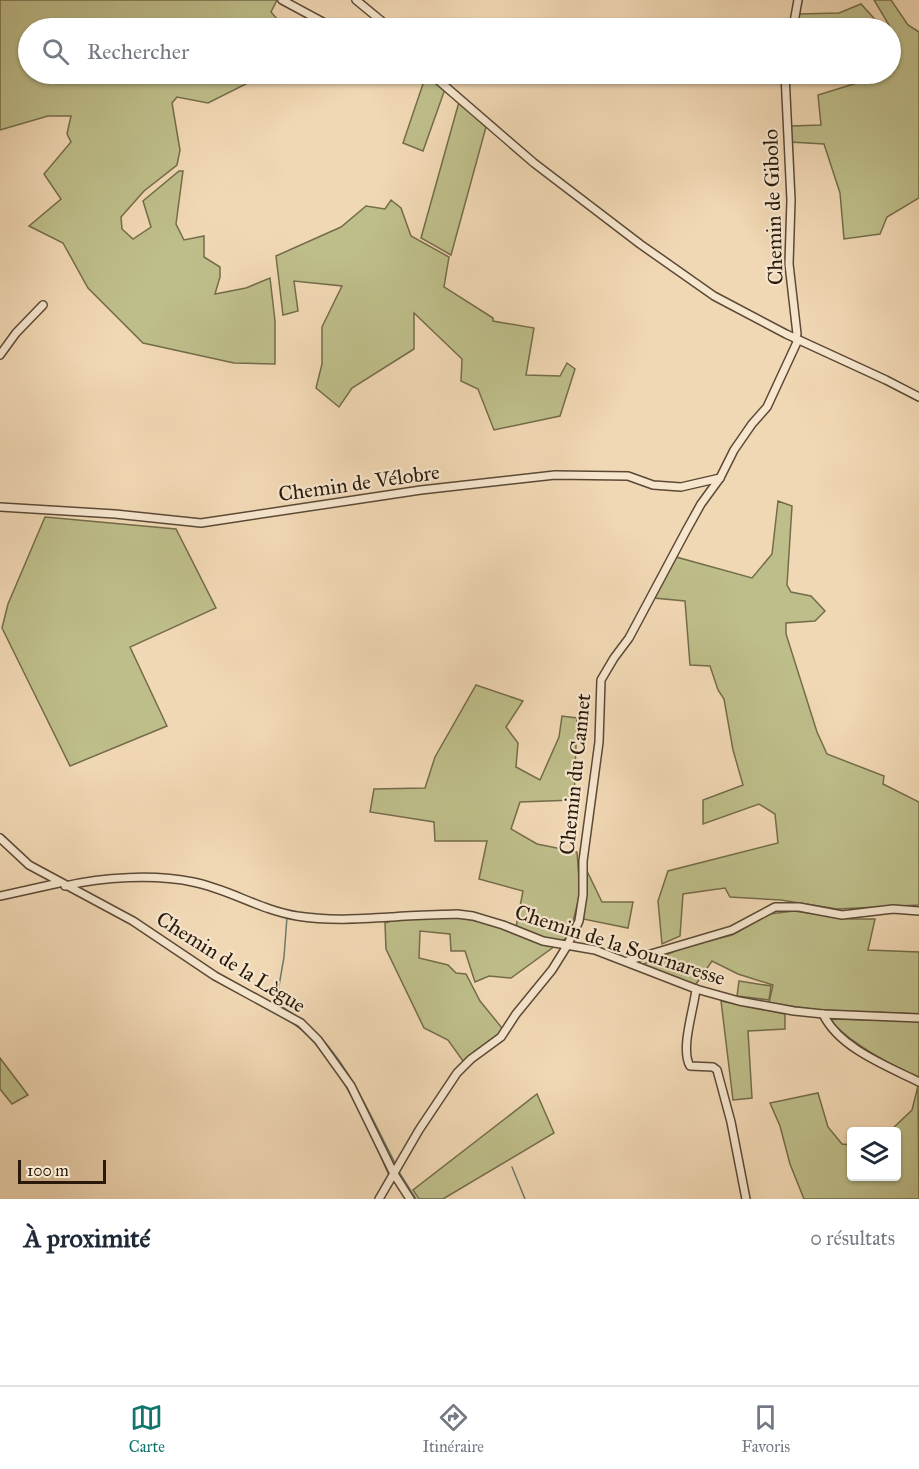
<!DOCTYPE html>
<html lang="fr">
<meta charset="utf-8">
<style>
body{margin:0;font-family:"IM FELL Great Primer",serif;background:#f2f2f3;color:#1f2937}
.controls{position:absolute;right:18px;bottom:18px;display:grid;overflow:hidden;border-radius:6px;box-shadow:0 2px 4px #0004}
.controls button{width:54px;height:54px;display:grid;place-items:center;padding:0;border:0;border-bottom:2px solid #e0e1e3;background:#fff;color:#1f2937;font:30px sans-serif}
.scale{position:absolute;left:18px;bottom:15px;width:88px;box-sizing:border-box;padding-left:6px;border:3px solid #29190b;border-top:0;font-size:16px;line-height:21px;white-space:nowrap;color:#29190b;-webkit-text-stroke:4px #f6e6ce;paint-order:stroke}
.list{margin:0;padding:0;list-style:none}
h2{display:flex;justify-content:space-between;align-items:center;height:78px;margin:0;padding:0 24px;font-size:26px}
h2 small{font-size:20px;font-weight:400;color:#747a83}
.icon{flex:none;width:33px;height:33px;fill:none;stroke:currentColor;stroke-width:2;stroke-linecap:round;stroke-linejoin:round}
.map{position:relative;flex:none;width:919px;height:1199px;overflow:hidden}
.search{position:absolute;background:#fff;box-shadow:0 2px 4px #0004;left:18px;right:18px;top:18px;height:66px;display:flex;align-items:center;gap:15px;box-sizing:border-box;padding:0 21px;border-radius:33px;color:#747a83;font-size:22px}
.sheet{height:186px;background:#fff}
nav{display:flex;justify-content:space-around;align-items:center;box-sizing:border-box;height:84px;border-top:2px solid #e0e1e3;background:#fff;font-size:16px;color:#747a83}
nav a{display:grid;justify-items:center;gap:3px}
nav .on{color:#0f766e}
.map>svg:first-child{display:block}
.green{fill:#bebe8a;stroke:#746c4a;stroke-width:1.5}
.lines{fill:none;stroke-linecap:round;stroke-linejoin:round}
.stream{stroke:#6d7a6d;stroke-width:1.5}
.street-casing{stroke:#5b4935;stroke-width:10}
.street{stroke:#f6e6ce;stroke-width:7}
.labels{text-anchor:middle;dominant-baseline:central;stroke-width:4.5;stroke-linejoin:round;paint-order:stroke}
.street-label{font-size:21px;fill:#29190b;stroke:#f6e6ce}
</style>
<div class="map">
<svg width="919" height="1199" viewBox="0 0 919 1199">
<rect width="100%" height="100%" fill="#f1d8b4"/>
<filter id="stains"><feTurbulence type="fractalNoise" baseFrequency=".00333" numOctaves="4"/><feColorMatrix values="0 0 0 0 .2 0 0 0 0 .09 0 0 0 0 .02 0 0 0 .5 -.17"/></filter>
<radialGradient id="worn" r=".72"><stop offset=".6" stop-color="#630" stop-opacity="0"/><stop offset="1" stop-color="#630" stop-opacity=".3"/></radialGradient>
<g class="green">
<polygon points="0,0 277,0 271,12 285,28 28,28 28,74 250,74 246,84 208,103 177,97 172,103 180,150 177,165 144,191 121,217 122,229 133,239 151,227 143,201 179,171 183,171 176,224 184,240 204,236 204,257 220,267 220,277 215,294 246,288 270,278 275,321 275,364 234,363 143,343 88,288 63,243 29,226 61,199 44,174 71,142 67,134 71,116 48,116 0,130"/>
<polygon points="874,0 891,0 908,25 919,32 919,198 887,217 880,234 844,239 840,193 824,144 790,142 791,126 821,125 818,95 860,82 871,74 890,74 890,28 796,28 799,14 839,13 861,4 881,26 889,25"/>
<polygon points="426,75 445,89 423,151 403,143"/>
<polygon points="459,102 486,127 451,255 421,238"/>
<polygon points="391,200 401,208 411,236 449,257 444,287 493,318 493,321 534,328 526,375 560,376 567,363 575,369 560,416 494,430 478,389 461,381 462,359 414,313 414,349 352,388 339,407 316,388 322,364 322,327 342,286 294,281 298,311 283,315 276,256 341,227 366,206 385,209"/>
<polygon points="778,501 792,506 787,585 791,592 811,596 825,611 815,621 786,623 786,634 817,732 827,754 884,776 883,784 919,802 919,905 837,909 781,900 730,897 725,888 683,894 680,936 662,944 658,901 668,871 778,843 775,814 759,804 703,824 703,800 743,785 733,750 724,699 718,690 710,666 690,665 685,601 654,598 676,557 752,578 772,554"/>
<polygon points="45,517 176,529 216,608 130,647 167,726 70,766 2,628 8,604"/>
<polygon points="476,685 523,701 506,727 518,743 516,767 540,780 559,737 562,716 577,718 574,800 520,802 511,829 537,844 577,852 580,894 569,937 558,943 529,935 516,927 523,891 479,879 487,841 435,841 434,822 370,812 374,789 425,788 435,757"/>
<polygon points="586,869 602,902 633,902 628,928 583,919"/>
<polygon points="794,911 851,919 875,919 868,950 919,952 919,1014 818,1010 769,1003 773,985 738,974 712,961 694,987 641,965 685,947 732,935 769,914"/>
<polygon points="456,917 492,924 555,946 511,978 489,976 475,982 465,951 451,951 450,934 420,931 419,958 448,965 456,973 466,974 480,1001 502,1028 499,1035 463,1061 448,1040 424,1028 386,949 385,923 397,919"/>
<polygon points="739,981 771,986 769,1000 737,996"/>
<polygon points="721,1001 785,1014 785,1029 748,1031 752,1098 733,1100"/>
<path d="M830,1019L919,1021V1079C895,1067 845,1041 830,1019Z"/>
<polygon points="0,1058 28,1095 12,1104 0,1089"/>
<polygon points="918,1086 919,1199 804,1199 790,1164 780,1126 770,1103 818,1093 828,1127 842,1144 851,1145 852,1176 896,1176 896,1132 890,1131 912,1110"/>
<polygon points="537,1094 554,1133 443,1199 419,1199 413,1190"/>
</g>
<g class="lines">
<g class="stream">
<polyline points="287,917 284,957 276,1003 301,1019"/>
<path d="M287,1019C336,1050 366,1124 389,1175"/>
<path d="M307,1024C349,1061 369,1114 395,1163"/>
<polyline points="512,1167 525,1199"/>
<polyline points="399,1172 416,1199"/>
</g>
<g class="street-casing">
<g id="street">
<polyline points="282,0 334,28"/>
<polyline points="356,0 390,28"/>
<polyline points="793,28 798,0"/>
<polyline points="431,74 534,163 640,244 714,296 786,334 886,380 919,397"/>
<polyline points="785,74 791,200 789,264 797,334 795,338"/>
<polyline points="0,355 16,333 43,305"/>
<polyline points="0,507 115,514 201,523 421,490 555,475 628,476 653,485 681,487 720,478"/>
<polyline points="0,838 29,865 133,921 215,976 301,1023 318,1040 351,1086 394,1174 410,1199"/>
<path d="M65,886C102,877 155,874 193,882C229,889 260,910 297,916C329,921 360,919 393,917C414,915 436,915 457,914L473,916L503,925L543,941L595,950L696,989L739,1001L794,1011L823,1014L919,1018"/>
<polyline points="0,896 59,883"/>
<polyline points="627,961 732,930 775,907 799,907 842,915 893,909 919,911"/>
<path d="M696,989C694,1009 680,1049 690,1066L713,1067L717,1070L731,1122L746,1199"/>
<path d="M823,1014C839,1048 887,1066 919,1082"/>
<polyline points="379,1199 419,1130 457,1073 471,1059 501,1037 516,1014 552,970 567,946 579,921 583,895 583,861 599,742 601,680 614,658 629,638 686,531 701,504 720,478 734,450 752,424 767,407 798,340"/>
</g>
</g>
<use href="#street" class="street"/>
</g>
<g class="labels">
<g class="street-label">
<text transform="translate(773 207) rotate(-92)">Chemin de Gibolo</text>
<text transform="translate(359 483) rotate(-8)">Chemin de Vélobre</text>
<text transform="translate(575 774) rotate(-84)">Chemin du Cannet</text>
<text transform="translate(620 945) rotate(18)">Chemin de la Sournaresse</text>
<text transform="translate(231 962) rotate(32)">Chemin de la Lègue</text>
</g>
</g>
<rect width="100%" height="100%" filter="url(#stains)"/>
<rect width="100%" height="100%" fill="url(#worn)"/>
</svg>
<div class="controls">
<button><svg class="icon" aria-label="layers" viewBox="0 0 24 24"><path d="M12 4l9 5-9 5-9-5zM3 14l9 5 9-5"/></svg></button>
</div>
<div class="scale">100 m</div>
<div class="search"><svg class="icon" aria-label="search" viewBox="0 0 24 24"><circle cx="10" cy="10" r="6"/><path d="M15 15l6 6"/></svg>Rechercher</div>
</div>
<section class="sheet">
<h2>À proximité<small>0 résultats</small></h2>
<ul class="list">
</ul>
</section>
<nav>
<a class="on"><svg class="icon" aria-label="map" viewBox="0 0 24 24"><path d="M3 6l6-2 6 2 6-2v14l-6 2-6-2-6 2zM9 4v14M15 6v14"/></svg>Carte</a>
<a><svg class="icon" aria-label="directions" viewBox="0 0 24 24"><path d="M12 3l9 9-9 9-9-9zM9 14v-3h6M13 9l2 2-2 2"/></svg>Itinéraire</a>
<a><svg class="icon" aria-label="saved" viewBox="0 0 24 24"><path d="M7 4h10v16l-5-4-5 4z"/></svg>Favoris</a>
</nav>
